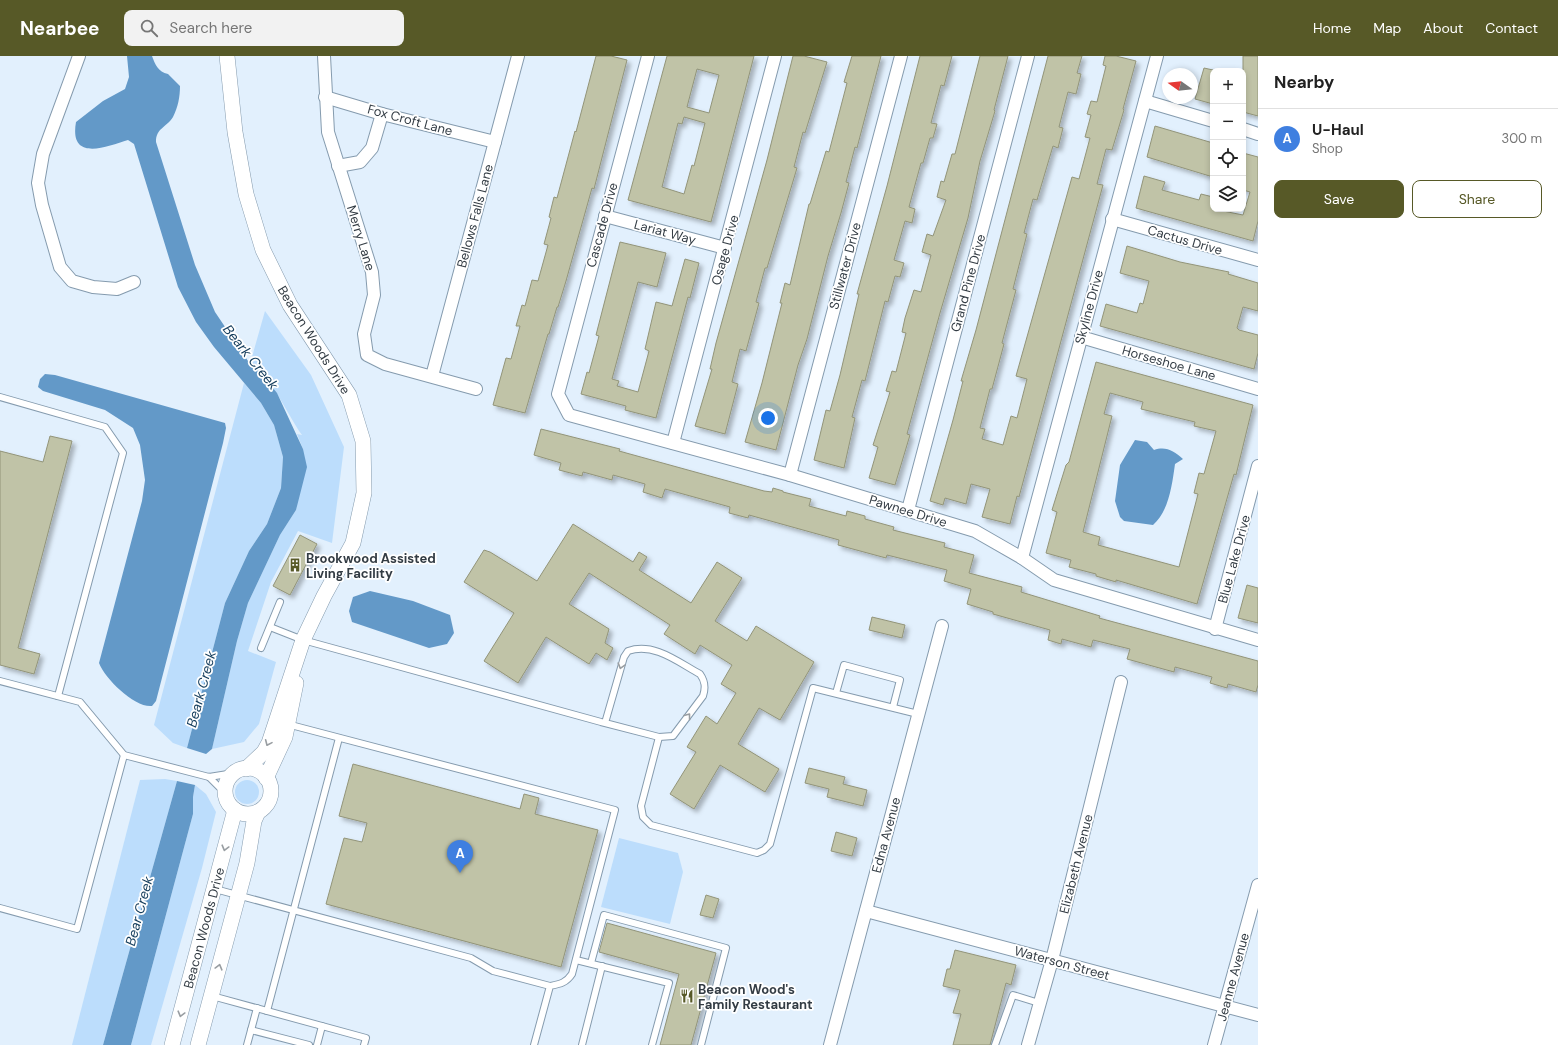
<!DOCTYPE html>
<meta charset="utf-8">
<style>
body{margin:0;font-family:"DM Sans",sans-serif;background:#f2f2f2;color:#222}
.controls{position:absolute;right:12px;top:12px;display:grid;overflow:hidden;border-radius:8px;box-shadow:0 2px 6px #0003}
.controls button{width:36px;height:36px;display:grid;place-items:center;padding:0;border:0;border-bottom:1px solid #e0e0e0;background:#fff;color:#222;font:20px sans-serif}
.compass{position:absolute;left:1162px;top:12px;width:36px;height:36px;border-radius:50%;background:#fff;box-shadow:0 2px 6px #0003;rotate:285deg}
.you{position:absolute;left:768px;top:362px;width:14px;height:14px;margin:-10px;border:3px solid #fff;border-radius:50%;background:#1a73e8;box-shadow:0 0 0 6px #1a73e833}
.badge{display:grid;place-items:center;width:26px;height:26px;border-radius:50%;background:#575927;color:#fff;font-size:13px;font-weight:700}
.pin{position:absolute;translate:-50% -33px;filter:drop-shadow(0 1px 2px #0008)}
.pin::after{content:'';position:absolute;top:21px;width:14px;height:12px;background:inherit;clip-path:polygon(0 0,100% 0,50% 100%)}
.list{margin:0;padding:0;list-style:none}
h2{display:flex;justify-content:space-between;align-items:center;height:52px;margin:0;padding:0 16px;font-size:17px}
h2 small{font-size:13px;font-weight:400;color:#767676}
.list li{display:grid;grid-template-columns:26px 1fr auto;gap:12px;align-items:center;box-sizing:border-box;height:60px;padding:0 16px;border-top:1px solid #e0e0e0}
.list b{display:block;font-size:15px;white-space:nowrap}
.list p{margin:0;font-size:13px;white-space:nowrap;color:#767676}
.list em{font-size:13px;font-style:normal;color:#767676}
.actions{display:flex;gap:8px;padding:12px 16px}
.actions a{flex:1;padding:9px 0;border:1px solid #575927;border-radius:8px;text-align:center;font-size:14px;color:#575927}
.actions .main{background:#575927;color:#fff}
.icon{flex:none;width:22px;height:22px;fill:none;stroke:currentColor;stroke-width:2;stroke-linecap:round;stroke-linejoin:round}
.map{position:relative;flex:none;width:1258px;height:989px;overflow:hidden}
header{display:flex;align-items:center;gap:24px;box-sizing:border-box;height:56px;padding:0 20px;background:#575927;color:#fff}
header strong{font-size:19px}
nav{display:flex;gap:22px;margin-inline-start:auto;font-size:14px}
.search{width:280px;height:36px;background:#f2f2f2;display:flex;align-items:center;gap:10px;box-sizing:border-box;padding:0 14px;border-radius:8px;color:#767676;font-size:15px}
main{display:flex}
aside{flex:1;background:#fff}
.map>svg:first-child{display:block}
.green{fill:#bcddfc}
.water{fill:#6399c8}
.building{fill:#c0c3a7;stroke:#929479;fill-rule:evenodd;filter:url(#shadow)}
.lines{fill:none;stroke-linecap:round;stroke-linejoin:round}
.service-casing{stroke:#859bae;stroke-width:8}
.minor-casing{stroke:#859bae;stroke-width:14}
.tertiary-casing{stroke:#859bae;stroke-width:16}
.service{stroke:#fff;stroke-width:6}
.minor{stroke:#fff;stroke-width:12}
.tertiary{stroke:#fff;stroke-width:15}
.oneway{stroke:#999ea2}
.labels{text-anchor:middle;dominant-baseline:central;stroke-width:3.5;stroke-linejoin:round;paint-order:stroke}
.street-label{font-size:13px;fill:#333c44;stroke:#fff}
.poi-label{font-size:13px;font-weight:bold;fill:#333c44;stroke:#fff;text-anchor:start}
.water-label{font-size:14px;font-style:italic;fill:#133c5c;stroke:#fff}
</style>
<header>
<strong>Nearbee</strong>
<div class="search"><svg class="icon" aria-label="search" viewBox="0 0 24 24"><circle cx="10" cy="10" r="6"/><path d="M15 15l6 6"/></svg>Search here</div>
<nav><a>Home</a><a>Map</a><a>About</a><a>Contact</a></nav>
</header>
<main>
<div class="map">
<svg width="1258" height="989" viewBox="0 0 1258 989">
<defs>
<filter id="shadow"><feDropShadow dx="3.5" dy="3.5" stdDeviation="2" flood-color="#0004"/></filter>
</defs>
<rect width="100%" height="100%" fill="#e2f0fd"/>
<g class="green">
<path d="M265,255L311,319L344,391L332,487L298,475L271,526L248,595L276,606L259,668L244,686L212,693L237,585L248,547L280,479L296,454L303,393L297,378L302,379C285,355 275,326 250,308Z"/>
<polygon points="244,327 261,347 274,369 283,401 281,432 267,468 249,495 225,547 187,692 173,687 154,669"/>
<polygon points="165,723 177,725 103,989 72,989 140,724"/>
<circle cx="247" cy="736" r="12"/>
<polygon points="195,729 206,738 216,756 202,812 151,989 131,989 193,758 193,741"/>
<polygon points="619,782 678,797 683,816 670,868 601,851"/>
</g>
<g class="water">
<path d="M127,0H152C155,8 158,16 168,18L180,30C180,41 178,51 173,61C166,72 156,72 156,86L195,209L215,256L250,308L260,316L277,337L303,393L307,411L296,454L280,479L248,547L237,585L212,693L206,698L187,692L225,547L249,495L267,468L281,432L283,401L274,369L261,347L214,291L196,266L178,231L134,88L128,84C106,91 69,106 76,66L103,45L125,33L129,21Z"/>
<path d="M45,318L55,319L225,367L226,372L223,387L156,645L152,650C135,652 105,623 99,607L142,445L145,424L140,389L133,372L105,354L43,335L38,331L40,323Z"/>
<path d="M1135,384L1147,386L1154,394C1166,390 1174,395 1183,403L1175,408C1172,429 1169,455 1153,469L1124,465L1120,461L1115,445L1120,409Z"/>
<polygon points="370,535 413,545 450,559 454,577 447,588 429,592 352,566 349,555 353,541"/>
<polygon points="177,725 195,729 193,741 193,758 131,989 103,989"/>
</g>
<g class="building">
<polygon points="596,0 611,0 627,4 594,133 592,132 566,225 558,251 557,251 549,278 548,278 525,357 493,349 506,302 511,303 520,270 516,270 522,249 525,250 532,224 538,225 548,189 544,188 551,162 549,161 554,141 557,142 575,75 576,76"/>
<path d="M667,0H754L711,166L628,144ZM697,13L719,19L709,57L687,51ZM684,61L705,67L694,110L692,109L684,138L662,131L678,67L682,68Z"/>
<polygon points="793,0 804,0 827,6 805,77 803,76 794,111 797,112 767,212 765,212 756,246 759,247 746,295 740,293 732,326 738,328 725,378 695,370 712,313 710,313 716,287 767,104"/>
<polygon points="852,0 881,0 857,92 855,91 846,126 849,127 841,157 828,200 807,283 798,309 776,394 745,386 762,327 782,247 780,247 785,227 790,229 809,148 810,148 826,95 829,96 847,27 844,26"/>
<polygon points="920,0 952,0 944,30 941,29 931,67 937,68 933,82 930,82 923,107 921,107 909,151 915,153 912,167 905,165 894,204 904,207 900,221 895,220 888,246 885,245 865,325 862,324 852,361 855,362 844,412 814,404 826,354 830,355 840,319 859,238 857,238 887,130"/>
<polygon points="980,0 1008,0 994,54 995,55 980,105 968,162 940,257 907,378 910,379 895,429 869,422 878,391 873,389 890,336 886,335 892,315 896,316 906,277 902,276 905,262 914,234 921,236 931,199 922,196 927,178 933,180 946,144 937,141 941,125 944,126 952,98 955,98"/>
<polygon points="1048,0 1082,0 1077,17 1081,18 1076,38 1068,36 1059,71 1063,72 1058,92 1053,90 1037,144 1033,143 1024,177 1027,178 1013,233 1016,234 1002,287 1004,288 992,333 990,333 980,372 985,373 982,383 1003,389 1011,360 1017,362 1027,323 1016,320 1072,121 1079,123 1090,82 1085,81 1091,59 1087,58 1091,45 1097,46 1106,10 1103,9 1105,0 1116,0 1136,5 1123,53 1124,54 1112,94 1106,93 1097,128 1103,129 1019,441 1017,440 1010,468 982,461 990,433 971,428 966,448 945,442 943,449 930,445 953,364 963,325 961,325 976,274"/>
<polygon points="1243,0 1258,0 1258,60 1243,56"/>
<polygon points="1204,12 1213,14 1213,48 1195,43"/>
<polygon points="1155,70 1213,87 1213,121 1147,101"/>
<polygon points="1243,97 1258,101 1258,165 1253,185 1136,152 1144,120 1165,126 1162,134 1199,144 1201,138 1213,141 1213,153 1243,159 1250,136 1243,134"/>
<polygon points="620,186 666,197 657,231 638,226 612,323 619,325 617,330 638,336 649,295 645,293 656,246 672,250 685,203 699,207 690,242 688,241 656,362 625,354 626,350 581,338 587,316 589,317 599,280 596,279"/>
<polygon points="1127,190 1180,206 1229,216 1228,218 1258,227 1258,255 1243,251 1237,272 1239,274 1258,279 1258,297 1254,313 1100,270 1106,248 1137,257 1140,247 1143,248 1149,225 1120,217"/>
<path d="M1096,306L1253,349L1236,419L1234,418L1197,548L1116,524V526L1096,520V518L1069,511L1071,504L1046,497L1057,456L1052,454L1066,409L1069,406ZM1110,337L1143,346L1141,353L1195,366L1194,370L1216,375L1204,418L1199,417L1194,437L1198,438L1179,511L1098,489L1100,481L1083,476L1112,360L1104,358Z"/>
<polygon points="541,373 620,393 619,395 764,435 772,436 773,432 783,435 783,436 811,443 809,450 846,460 847,455 865,460 865,463 894,471 893,474 945,487 944,491 974,499 969,517 1022,531 1021,536 1100,560 1099,562 1258,605 1258,629 1256,636 1228,628 1227,632 1210,627 1212,621 1175,611 1174,616 1127,603 1130,593 1093,584 1091,591 1062,583 1061,588 1048,584 1050,574 993,558 993,556 967,548 971,533 944,525 947,514 887,499 886,502 838,489 839,484 749,459 748,462 729,457 730,451 665,433 662,442 643,436 645,428 613,419 612,424 583,416 582,420 559,414 561,407 534,399"/>
<polygon points="50,380 72,385 18,592 40,598 34,618 0,609 0,395 43,406"/>
<polygon points="573,468 633,506 639,496 647,501 639,514 691,547 717,506 742,522 715,565 747,585 756,570 814,606 780,664 759,652 738,688 779,713 765,736 720,709 694,753 670,738 696,696 687,691 706,660 717,668 736,637 721,628 732,609 700,589 695,598 664,578 670,569 589,517 569,548 609,573 605,587 613,592 607,604 596,597 589,608 546,581 518,627 484,605 514,557 464,526 484,494 490,496 537,525"/>
<polygon points="300,479 317,488 290,539 273,530"/>
<polygon points="1247,529 1258,532 1258,567 1238,562"/>
<polygon points="872,561 905,569 902,582 869,574"/>
<polygon points="353,708 520,753 524,738 539,742 535,758 598,774 561,911 326,848 344,782 362,786 367,767 339,760"/>
<polygon points="809,712 845,721 843,728 867,734 863,750 827,741 829,733 805,727"/>
<polygon points="836,776 857,782 852,800 831,795"/>
<polygon points="706,839 719,843 713,862 700,859"/>
<polygon points="607,867 716,897 691,989 660,989 679,918 599,896"/>
<polygon points="955,894 1016,909 1011,929 1006,927 990,989 953,989 961,958 953,957 960,934 943,930 947,913 950,913"/>
</g>
<g class="lines">
<g class="service-casing">
<g id="service">
<polyline points="0,341 105,371 123,397 58,640"/>
<path d="M270,571L303,584L601,666L605,667L659,681L673,680L703,640C706,631 705,625 700,618C678,606 654,586 628,595L624,601L605,667"/>
<polyline points="261,592 280,546"/>
<polyline points="0,625 80,646 124,699 209,721 234,717"/>
<polyline points="836,637 844,609 900,624 893,651"/>
<path d="M287,668L615,754L572,918C566,927 560,928 550,930L534,989"/>
<polyline points="659,681 641,750 643,761 651,769 757,797 764,794 770,788 813,632 918,658"/>
<polyline points="209,721 225,737"/>
<polyline points="215,833 471,902 493,915 550,930"/>
<polyline points="0,852 77,873 124,699"/>
<polyline points="576,904 669,927 652,989"/>
<polyline points="591,907 604,859 726,892 701,989"/>
<polyline points="212,940 366,982 364,989"/>
<polyline points="267,955 339,682"/>
<polyline points="251,974 309,989"/>
<polyline points="247,989 257,952"/>
<polyline points="317,989 322,970"/>
<polyline points="582,989 602,910"/>
<polyline points="995,989 1013,939 1039,947"/>
</g>
</g>
<g class="minor-casing">
<g id="minor">
<polyline points="79,0 43,98 38,127 42,149 60,211 72,225 93,231 117,233 134,226"/>
<polyline points="324,0 328,76 372,216 374,239 364,278 367,299 385,308 476,333"/>
<polyline points="648,0 558,338 569,359 790,419 975,475 1022,502 1054,524 1258,584"/>
<polyline points="325,41 382,58 495,86"/>
<polyline points="1145,45 1213,65"/>
<polyline points="1243,73 1258,78"/>
<polyline points="338,110 360,106 372,92 382,58"/>
<polyline points="605,160 725,192"/>
<polyline points="1112,163 1258,204"/>
<polyline points="1081,281 1258,333"/>
<polyline points="432,320 518,0"/>
<polyline points="673,387 775,0"/>
<polyline points="790,419 901,0"/>
<polyline points="908,454 1028,0"/>
<polyline points="1022,502 1157,0"/>
<polyline points="1215,573 1258,410"/>
<polyline points="866,855 1258,959"/>
<polyline points="830,989 942,570"/>
<polyline points="1028,989 1052,904 1121,626"/>
<polyline points="1214,989 1258,829"/>
</g>
</g>
<g class="tertiary-casing">
<g id="tertiary">
<polyline points="227,0 235,76 246,138 263,194 290,249 349,339 363,385 364,437 353,487 324,540 303,584 269,687 264,696 246,713"/>
<circle cx="248" cy="735" r="23"/>
<polyline points="266,722 285,681 296,627"/>
<polyline points="172,989 235,754"/>
<polyline points="198,989 247,807 254,765 258,756"/>
</g>
</g>
<use href="#service" class="service"/>
<use href="#minor" class="minor"/>
<use href="#tertiary" class="tertiary"/>
</g>
<defs><path id="oneway-chevron" d="M-2-3.5L2.5 0L-2 3.5" fill="none" stroke-width="1.6" stroke-linecap="round" stroke-linejoin="round"/></defs>
<g class="oneway">
<use href="#oneway-chevron" transform="translate(621 610) rotate(106)"/>
<use href="#oneway-chevron" transform="translate(688 660) rotate(-53)"/>
<use href="#oneway-chevron" transform="translate(268 687) rotate(114)"/>
<use href="#oneway-chevron" transform="translate(225 792) rotate(105)"/>
<use href="#oneway-chevron" transform="translate(219 911) rotate(-75)"/>
<use href="#oneway-chevron" transform="translate(181 958) rotate(105)"/>
</g>
<defs>
<g id="building-bare" transform="scale(1.08)"><path d="M-4-6H4V6H1V3H-1V6H-4ZM-2.5-4.3h1.7v1.8h-1.7ZM.8-4.3h1.7v1.8H.8ZM-2.5-1h1.7V.8h-1.7ZM.8-1h1.7V.8H.8Z" fill="#575927" stroke="#fff" stroke-width="2.5" paint-order="stroke"/></g>
<g id="restaurant-bare" transform="scale(1.08)"><path d="M-5-6h1v4h1v-4h1v4h1v-4h1v5L-1.5 .5V6h-2V.5L-5-1ZM5-6V6H3V1.5H1.5Q1.5-4 5-6Z" fill="#575927" stroke="#fff" stroke-width="2.5" paint-order="stroke"/></g>
</defs>
<g fill-rule="evenodd">
<use href="#building-bare" x="295" y="509"/>
<use href="#restaurant-bare" x="687" y="940"/>
</g>
<g class="labels">
<g class="street-label">
<text transform="translate(410 64) rotate(15)">Fox Croft Lane</text>
<text transform="translate(475 160) rotate(-75)">Bellows Falls Lane</text>
<text transform="translate(602 169) rotate(-75)">Cascade Drive</text>
<text transform="translate(665 176) rotate(15)">Lariat Way</text>
<text transform="translate(361 182) rotate(73)">Merry Lane</text>
<text transform="translate(1185 184) rotate(16)">Cactus Drive</text>
<text transform="translate(725 194) rotate(-75)">Osage Drive</text>
<text transform="translate(845 210) rotate(-75)">Stillwater Drive</text>
<text transform="translate(968 227) rotate(-75)">Grand Pine Drive</text>
<text transform="translate(1089 251) rotate(-75)">Skyline Drive</text>
<text transform="translate(314 284) rotate(58)">Beacon Woods Drive</text>
<text transform="translate(1169 307) rotate(16)">Horseshoe Lane</text>
<text transform="translate(908 455) rotate(17)">Pawnee Drive</text>
<text transform="translate(1234 503) rotate(-75)">Blue Lake Drive</text>
<text transform="translate(886 779) rotate(-75)">Edna Avenue</text>
<text transform="translate(1076 808) rotate(-76)">Elizabeth Avenue</text>
<text transform="translate(204 872) rotate(-75)">Beacon Woods Drive</text>
<text transform="translate(1062 907) rotate(15)">Waterson Street</text>
<text transform="translate(1233 921) rotate(-75)">Jeanne Avenue</text>
</g>
<g class="poi-label">
<text x="306" y="502">Brookwood Assisted<tspan x="306" dy="15">Living Facility</tspan></text>
<text x="698" y="933">Beacon Wood's<tspan x="698" dy="15">Family Restaurant</tspan></text>
</g>
<g class="water-label">
<text transform="translate(251 301) rotate(51)">Beark Creek</text>
<text transform="translate(201 633) rotate(-75)">Beark Creek</text>
<text transform="translate(139 855) rotate(-75)">Bear Creek</text>
</g>
</g>
</svg>
<div class="controls">
<button>+</button>
<button>−</button>
<button><svg class="icon" aria-label="locate" viewBox="0 0 24 24"><circle cx="12" cy="12" r="6"/><path d="M12 2v4M12 18v4M2 12h4M18 12h4"/></svg></button>
<button><svg class="icon" aria-label="layers" viewBox="0 0 24 24"><path d="M12 4l9 5-9 5-9-5zM3 14l9 5 9-5"/></svg></button>
</div>
<svg class="compass" viewBox="-18 -18 36 36"><path d="M0-13l5 13h-10z" fill="#e53935"/><path d="M0 13l5-13h-10z" fill="#767676"/></svg>
<div class="you"></div>
<div class="pin badge" style="left:460px;top:817px;background:#3f7fe0">A</div>
</div>
<aside>
<h2>Nearby<small></small></h2>
<ul class="list">
<li><span class="badge" style="background:#3f7fe0">A</span><div><b>U-Haul</b><p>Shop</p></div><em>300 m</em></li>
</ul>
<div class="actions"><a class="main">Save</a><a>Share</a></div>
</aside>
</main>
